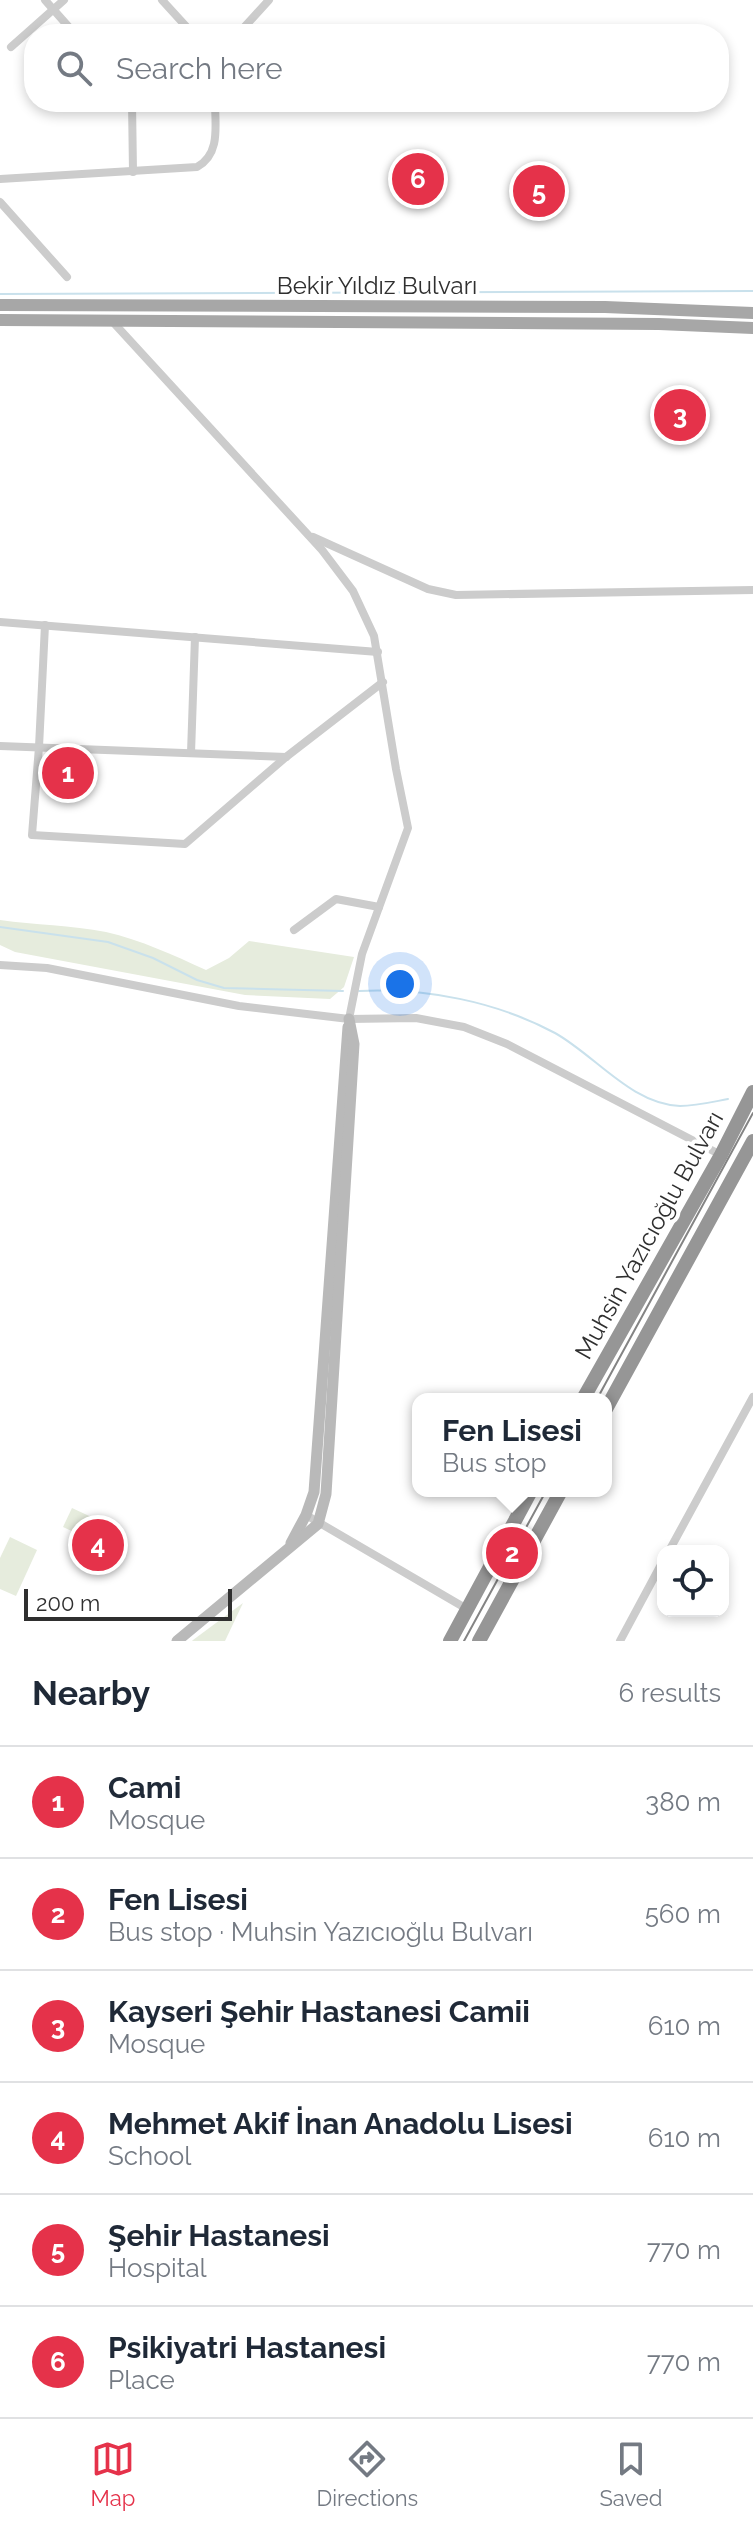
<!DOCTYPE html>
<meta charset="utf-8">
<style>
body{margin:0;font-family:Raleway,sans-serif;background:#f2f2f3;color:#1f2937}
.controls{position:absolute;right:24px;bottom:24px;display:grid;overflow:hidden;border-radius:16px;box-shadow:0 4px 12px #0003}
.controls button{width:72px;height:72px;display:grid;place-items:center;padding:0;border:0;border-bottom:2px solid #e0e1e3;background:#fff;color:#1f2937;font:40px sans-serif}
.scale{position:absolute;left:24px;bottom:20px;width:208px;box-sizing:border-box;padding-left:8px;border:4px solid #2f2f2f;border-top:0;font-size:22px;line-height:28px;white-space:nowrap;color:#2f2f2f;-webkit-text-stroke:6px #fff;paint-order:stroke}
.you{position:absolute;left:400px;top:984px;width:28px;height:28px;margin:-20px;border:6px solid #fff;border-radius:50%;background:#1a73e8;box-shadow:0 0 0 12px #1a73e833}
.badge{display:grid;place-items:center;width:52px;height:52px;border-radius:50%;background:#e5324a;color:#fff;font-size:26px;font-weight:700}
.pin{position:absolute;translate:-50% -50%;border:4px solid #fff;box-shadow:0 2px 8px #0006}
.popup{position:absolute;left:412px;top:1393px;width:200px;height:104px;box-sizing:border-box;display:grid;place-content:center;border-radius:16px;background:#fff;filter:drop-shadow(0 2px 6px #0005);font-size:26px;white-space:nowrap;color:#747a83}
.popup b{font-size:30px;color:#1f2937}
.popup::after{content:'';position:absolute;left:50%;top:100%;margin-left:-16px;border:16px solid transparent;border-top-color:#fff}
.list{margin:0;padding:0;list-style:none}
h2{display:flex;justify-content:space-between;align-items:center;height:104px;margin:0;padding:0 32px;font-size:34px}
h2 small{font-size:26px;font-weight:400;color:#747a83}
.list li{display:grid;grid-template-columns:52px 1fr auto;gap:24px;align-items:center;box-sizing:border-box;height:112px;padding:0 32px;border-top:2px solid #e0e1e3}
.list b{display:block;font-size:30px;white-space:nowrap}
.list p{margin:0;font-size:26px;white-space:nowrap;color:#747a83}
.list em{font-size:26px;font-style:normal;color:#747a83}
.icon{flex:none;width:44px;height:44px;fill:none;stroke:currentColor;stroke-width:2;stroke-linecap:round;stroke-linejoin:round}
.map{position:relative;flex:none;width:753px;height:1641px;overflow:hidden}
.search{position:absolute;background:#fff;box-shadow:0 4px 12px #0003;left:24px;right:24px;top:24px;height:88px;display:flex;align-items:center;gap:20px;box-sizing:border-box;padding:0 28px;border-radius:32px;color:#747a83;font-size:30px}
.sheet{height:776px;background:#fff}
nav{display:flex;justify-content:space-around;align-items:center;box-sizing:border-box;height:112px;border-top:2px solid #e0e1e3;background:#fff;font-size:22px;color:#747a83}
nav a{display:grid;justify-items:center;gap:4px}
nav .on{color:#e5324a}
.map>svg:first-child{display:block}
.green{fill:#e6ecdd}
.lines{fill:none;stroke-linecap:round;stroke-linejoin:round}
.stream{stroke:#c9e1ec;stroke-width:2}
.street{stroke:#ccc;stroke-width:8}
.secondary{stroke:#b9b9b9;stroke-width:11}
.primary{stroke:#a7a7a7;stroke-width:12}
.highway{stroke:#969696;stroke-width:14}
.tram{stroke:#848484;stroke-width:2}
.labels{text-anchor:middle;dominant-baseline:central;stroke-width:8;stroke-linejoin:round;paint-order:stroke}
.street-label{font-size:24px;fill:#2f2f2f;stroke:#fff}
</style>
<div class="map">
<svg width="753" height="1641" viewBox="0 0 753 1641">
<rect width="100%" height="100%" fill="#fff"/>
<g class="green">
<path d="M0,920C35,925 71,925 106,932C141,940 173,955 206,970L229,958L249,941L354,957L344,987L330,999L245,995L15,952L0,945Z"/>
<polygon points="72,1508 100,1521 91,1540 63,1527"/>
<polygon points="10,1537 37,1550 16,1596 0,1589 0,1558"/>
<polygon points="243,1603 225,1641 192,1641 193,1640"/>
</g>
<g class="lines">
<g class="stream">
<polyline points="0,294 753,291"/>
<polyline points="0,927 108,942 153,958 197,980 224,988 343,991"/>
<path d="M359,991C426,988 495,1001 555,1033C596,1056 631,1104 680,1106C696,1106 712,1102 728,1099"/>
</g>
<g class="street">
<polyline points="45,0 75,34"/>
<polyline points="162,0 193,34"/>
<polyline points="238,34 269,0"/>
<polyline points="11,47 64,0"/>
<polyline points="132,102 133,172"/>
<path d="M0,179L197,167C221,154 215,125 215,102"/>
<polyline points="0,202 67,277"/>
<polyline points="112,321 322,550 353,591 374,636 396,769 408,828 362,954 349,1019"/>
<polyline points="313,537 428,589 456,595 753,590"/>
<polyline points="0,622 378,652"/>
<polyline points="45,625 39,747 32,835 185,844 286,757 383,682"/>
<polyline points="0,746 286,757"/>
<polyline points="191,753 195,637"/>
<polyline points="294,930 336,899 379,907"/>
<polyline points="0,965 47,968 239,1006 349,1019 416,1018 464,1027 507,1044 721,1155"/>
<polyline points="306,1515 467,1609"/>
<polyline points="669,1551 753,1397"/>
<polyline points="620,1641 663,1561"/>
</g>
<g class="secondary">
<polyline points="291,1543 306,1515 314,1492 348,1027"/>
<polyline points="177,1641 318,1524 326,1494 354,1044 349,1019"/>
</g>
<g class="primary">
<polyline points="0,305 605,307 753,313"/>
<polyline points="0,320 659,324 753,328"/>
</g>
<g class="highway">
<polyline points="583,1399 721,1155 753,1092"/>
<polyline points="606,1409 753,1141"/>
<polyline points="450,1641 531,1491"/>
<polyline points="479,1641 561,1491"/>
</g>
<g class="tram">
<polyline points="597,1399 753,1113"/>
<polyline points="464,1641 546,1491"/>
</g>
</g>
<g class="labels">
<g class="street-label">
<text x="377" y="285">Bekir Yıldız Bulvarı</text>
<text transform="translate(649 1235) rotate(-61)">Muhsin Yazıcıoğlu Bulvarı</text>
</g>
</g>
</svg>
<div class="controls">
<button><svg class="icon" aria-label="locate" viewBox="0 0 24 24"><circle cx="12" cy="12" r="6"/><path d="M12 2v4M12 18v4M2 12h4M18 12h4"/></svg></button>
</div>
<div class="scale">200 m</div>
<div class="you"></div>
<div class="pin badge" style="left:68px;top:773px">1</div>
<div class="pin badge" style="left:512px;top:1553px">2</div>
<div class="popup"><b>Fen Lisesi</b>Bus stop</div>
<div class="pin badge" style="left:680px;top:415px">3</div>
<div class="pin badge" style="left:98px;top:1545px">4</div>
<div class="pin badge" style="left:539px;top:191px">5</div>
<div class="pin badge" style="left:418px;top:179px">6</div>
<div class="search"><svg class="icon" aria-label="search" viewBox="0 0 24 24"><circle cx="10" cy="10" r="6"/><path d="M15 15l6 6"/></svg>Search here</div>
</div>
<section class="sheet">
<h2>Nearby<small>6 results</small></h2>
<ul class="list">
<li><span class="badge">1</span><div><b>Cami</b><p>Mosque</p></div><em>380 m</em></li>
<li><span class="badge">2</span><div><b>Fen Lisesi</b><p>Bus stop · Muhsin Yazıcıoğlu Bulvarı</p></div><em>560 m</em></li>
<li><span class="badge">3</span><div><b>Kayseri Şehir Hastanesi Camii</b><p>Mosque</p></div><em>610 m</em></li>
<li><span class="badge">4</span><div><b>Mehmet Akif İnan Anadolu Lisesi</b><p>School</p></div><em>610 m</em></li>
<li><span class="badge">5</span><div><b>Şehir Hastanesi</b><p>Hospital</p></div><em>770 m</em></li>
<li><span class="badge">6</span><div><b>Psikiyatri Hastanesi</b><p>Place</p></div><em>770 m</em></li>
</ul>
</section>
<nav>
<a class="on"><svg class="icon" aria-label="map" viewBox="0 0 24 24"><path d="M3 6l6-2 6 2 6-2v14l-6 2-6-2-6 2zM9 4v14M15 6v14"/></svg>Map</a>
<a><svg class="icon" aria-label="directions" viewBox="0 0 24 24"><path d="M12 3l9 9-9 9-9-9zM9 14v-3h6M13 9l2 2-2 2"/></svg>Directions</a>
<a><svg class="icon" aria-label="saved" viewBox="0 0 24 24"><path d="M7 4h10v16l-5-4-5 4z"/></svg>Saved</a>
</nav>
